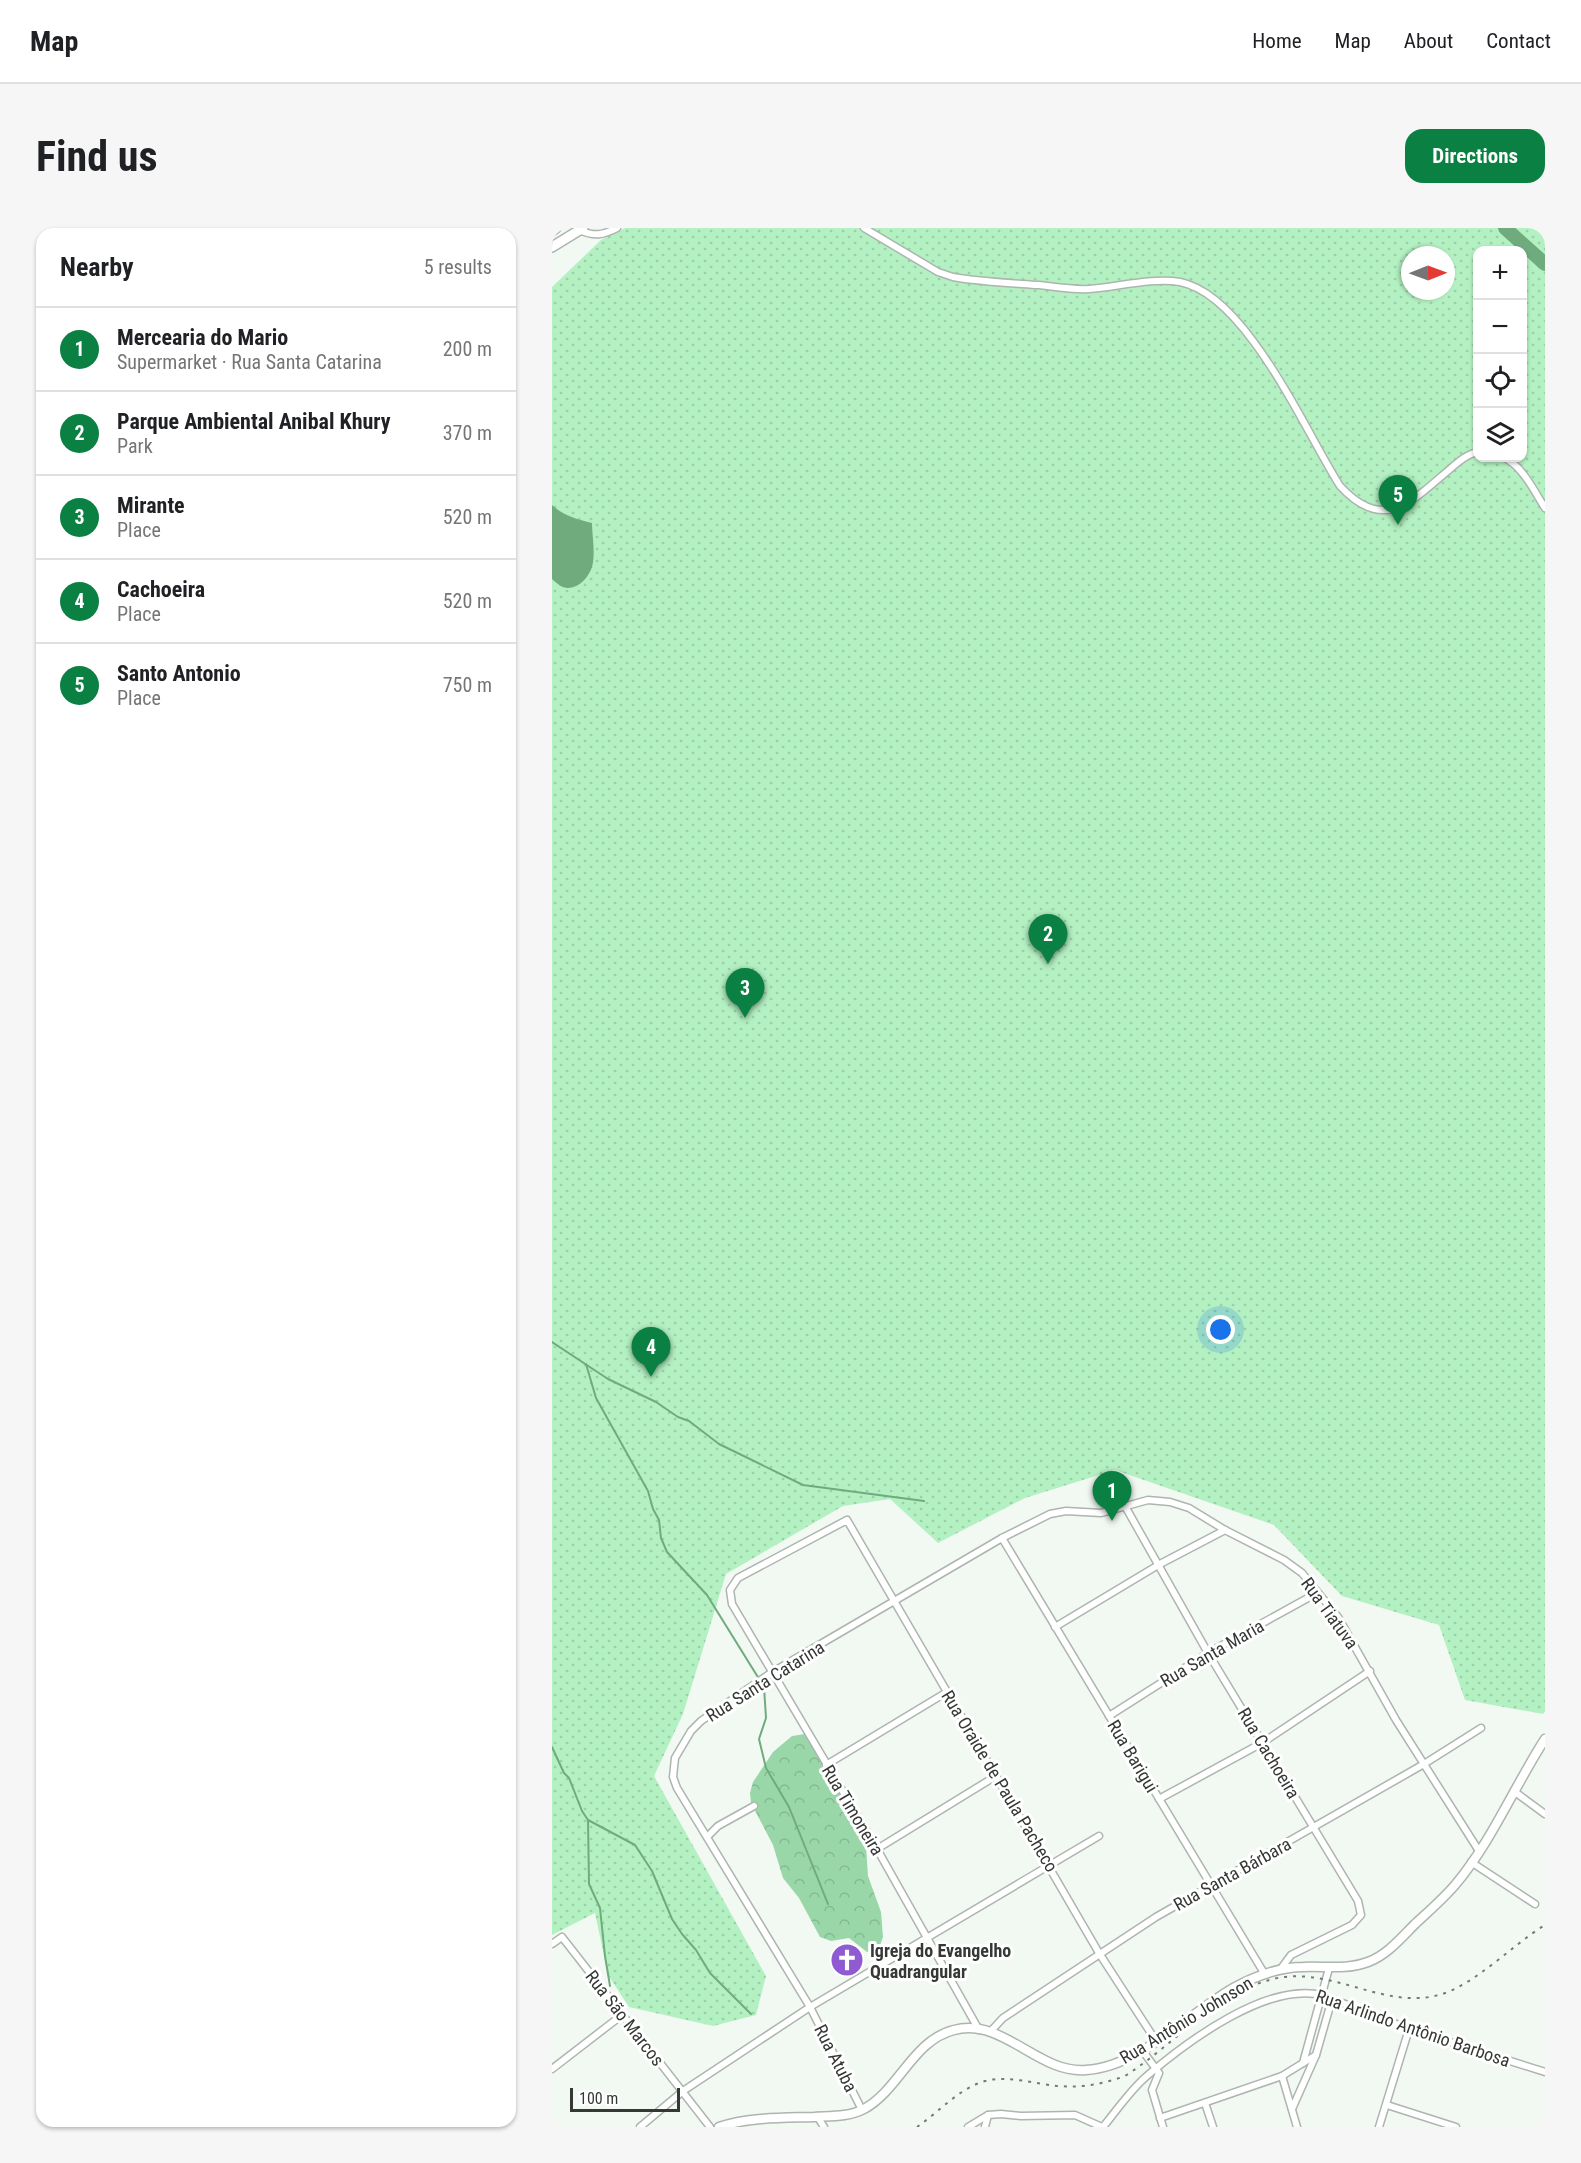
<!DOCTYPE html>
<meta charset="utf-8">
<style>
body{margin:0;font-family:"Roboto Condensed",sans-serif;background:#f6f6f6;color:#202124}
.controls{position:absolute;right:18px;top:18px;display:grid;overflow:hidden;border-radius:12px;box-shadow:0 2px 4px #0004}
.controls button{width:54px;height:54px;display:grid;place-items:center;padding:0;border:0;border-bottom:2px solid #e0e0e0;background:#fff;color:#202124;font:30px sans-serif}
.compass{position:absolute;left:849px;top:18px;width:54px;height:54px;border-radius:50%;background:#fff;box-shadow:0 2px 4px #0004;rotate:89deg}
.scale{position:absolute;left:18px;bottom:15px;width:110px;box-sizing:border-box;padding-left:6px;border:3px solid #353835;border-top:0;font-size:16px;line-height:21px;white-space:nowrap;color:#353835;-webkit-text-stroke:4px #fff;paint-order:stroke}
.you{position:absolute;left:669px;top:1102px;width:21px;height:21px;margin:-15px;border:4px solid #fff;border-radius:50%;background:#1a73e8;box-shadow:0 0 0 9px #1a73e833}
.badge{display:grid;place-items:center;width:39px;height:39px;border-radius:50%;background:#0b8043;color:#fff;font-size:20px;font-weight:700}
.pin{position:absolute;translate:-50% -50px;filter:drop-shadow(0 2px 3px #0008)}
.pin::after{content:'';position:absolute;top:32px;width:21px;height:18px;background:inherit;clip-path:polygon(0 0,100% 0,50% 100%)}
.list{margin:0;padding:0;list-style:none}
h2{display:flex;justify-content:space-between;align-items:center;height:78px;margin:0;padding:0 24px;font-size:26px}
h2 small{font-size:20px;font-weight:400;color:#757577}
.list li{display:grid;grid-template-columns:39px 1fr auto;gap:18px;align-items:center;box-sizing:border-box;height:84px;padding:0 24px;border-top:2px solid #e0e0e0}
.list b{display:block;font-size:22px;white-space:nowrap}
.list p{margin:0;font-size:20px;white-space:nowrap;color:#757577}
.list em{font-size:20px;font-style:normal;color:#757577}
.icon{flex:none;width:33px;height:33px;fill:none;stroke:currentColor;stroke-width:2;stroke-linecap:round;stroke-linejoin:round}
.map{position:relative;flex:none;width:993px;height:1899px;overflow:hidden;border-radius:18px}
header{display:flex;align-items:center;gap:36px;box-sizing:border-box;height:84px;padding:0 30px;background:#fff;border-bottom:2px solid #e0e0e0}
header strong{font-size:28px}
nav{display:flex;gap:33px;margin-inline-start:auto;font-size:21px}
.intro{display:flex;align-items:center;justify-content:space-between;box-sizing:border-box;height:144px;padding:0 36px}
h1{margin:0;font-size:42px}
.button{padding:15px 27px;border-radius:18px;background:#0b8043;color:#fff;font-size:21px;font-weight:700}
main{display:flex;gap:36px;padding:0 36px}
aside{flex:1;background:#fff;border-radius:18px;box-shadow:0 2px 4px #0004}
.map>svg:first-child{display:block}
.forest{fill:url(#forest-crowns)}
.park{fill:url(#park-dots);fill-rule:evenodd}
.water{fill:#70ab7e}
.lines{fill:none;stroke-linecap:round;stroke-linejoin:round}
.stream{stroke:#70ab7e;stroke-width:2}
.river{stroke:#70ab7e;stroke-width:14}
.street-casing{stroke:#adb5af;stroke-width:9}
.secondary-casing{stroke:#adb5af;stroke-width:11}
.primary-casing{stroke:#adb5af;stroke-width:12}
.street{stroke:#fff;stroke-width:6}
.secondary{stroke:#fff;stroke-width:8}
.primary{stroke:#fff;stroke-width:9}
.rail{stroke:#757975;stroke-width:2;stroke-dasharray:3 6;stroke-linecap:butt}
.labels{text-anchor:middle;dominant-baseline:central;stroke-width:6;stroke-linejoin:round;paint-order:stroke}
.street-label{font-size:18px;fill:#353835;stroke:#fff}
.poi-label{font-size:18px;font-weight:bold;fill:#353835;stroke:#fff;text-anchor:start}
</style>
<header>
<strong>Map</strong>
<nav><a>Home</a><a>Map</a><a>About</a><a>Contact</a></nav>
</header>
<div class="intro"><h1>Find us</h1><a class="button">Directions</a></div>
<main>
<aside>
<h2>Nearby<small>5 results</small></h2>
<ul class="list">
<li><span class="badge">1</span><div><b>Mercearia do Mario</b><p>Supermarket · Rua Santa Catarina</p></div><em>200 m</em></li>
<li><span class="badge">2</span><div><b>Parque Ambiental Anibal Khury</b><p>Park</p></div><em>370 m</em></li>
<li><span class="badge">3</span><div><b>Mirante</b><p>Place</p></div><em>520 m</em></li>
<li><span class="badge">4</span><div><b>Cachoeira</b><p>Place</p></div><em>520 m</em></li>
<li><span class="badge">5</span><div><b>Santo Antonio</b><p>Place</p></div><em>750 m</em></li>
</ul>
</aside>
<div class="map">
<svg width="993" height="1899" viewBox="0 0 993 1899">
<defs>
<pattern id="forest-crowns" width="20" height="18" patternUnits="userSpaceOnUse" patternTransform="scale(1.5)"><rect width="20" height="18" fill="#9ad7a8"/><path d="M2 6a3 3 0 1 1 6 0M12 15a3 3 0 1 1 6 0" fill="none" stroke="#85b991"/></pattern>
<pattern id="park-dots" width="8" height="8" patternUnits="userSpaceOnUse" patternTransform="scale(1.5)"><rect width="8" height="8" fill="#b4f1c2"/><path d="M2 2h.1M6 6h.1" fill="none" stroke="#9bcfa7" stroke-width="1.8" stroke-linecap="round"/></pattern>
</defs>
<rect width="100%" height="100%" fill="#f2f9f3"/>
<polygon class="forest" points="253,1506 263,1512 313,1604 316,1648 329,1684 331,1709 327,1720 315,1724 297,1710 279,1713 268,1709 247,1670 231,1650 221,1617 199,1575 198,1565 201,1554 221,1524 240,1508"/>
<path class="park" d="M73,0H993V1483L991,1486L913,1472L887,1397L790,1368L722,1297L563,1242L473,1270L386,1315L338,1271L291,1278L174,1346L131,1486L102,1548L214,1748L204,1787L161,1798L77,1779L56,1747L43,1685L0,1707V59L49,12ZM926,22H970V230H926ZM858,27H894V63H858Z"/>
<path class="water" d="M0,277C12,288 24,291 40,295C40,307 43,321 41,334C40,345 29,360 16,360C10,360 4,355 0,351Z"/>
<g class="lines">
<g class="stream">
<polyline points="0,1114 56,1151 104,1174 126,1189 137,1193 167,1216 251,1257 372,1273"/>
<polyline points="34,1136 44,1170 96,1263 101,1281 107,1292 109,1310 115,1324 155,1367 212,1459 214,1490 207,1511 214,1540 237,1579 276,1676"/>
<polyline points="0,1519 12,1545 17,1550 30,1583 36,1592 83,1617 100,1643 120,1691 130,1706 144,1722 158,1745 199,1786"/>
<polyline points="36,1592 37,1656 48,1680 53,1728 58,1758"/>
</g>
<polyline class="river" points="953,0 993,36"/>
<g class="street-casing">
<g id="street">
<path d="M312,0L386,44L401,49C429,54 458,55 487,57C504,59 521,62 537,61C565,59 601,49 628,54C695,67 754,205 788,258C832,306 860,273 898,241C906,234 915,226 926,224"/>
<path d="M27,2C43,9 51,7 65,0"/>
<path d="M953,230C971,239 982,263 993,280"/>
<polyline points="573,1278 656,1425 806,1673 809,1687 800,1697 739,1727 728,1742"/>
<polyline points="450,1310 712,1745"/>
<polyline points="503,1399 608,1336 673,1302"/>
<polyline points="557,1488 656,1425 765,1365"/>
<polyline points="274,1537 395,1464"/>
<polyline points="963,1564 993,1586"/>
<polyline points="607,1571 710,1515 818,1443"/>
<polyline points="155,1609 166,1598 202,1578"/>
<polyline points="325,1621 444,1548"/>
<polyline points="919,1634 983,1676"/>
<polyline points="0,1716 10,1709 158,1899"/>
<polyline points="427,1802 325,1621 180,1376 178,1362 186,1350 295,1292 547,1725 604,1813"/>
<polyline points="438,1804 451,1790 604,1689 872,1536 929,1500"/>
<polyline points="590,1822 607,1845 600,1862 611,1899"/>
<polyline points="751,1835 777,1740"/>
<polyline points="0,1841 70,1787"/>
<polyline points="730,1848 745,1899"/>
<polyline points="653,1875 661,1899"/>
<polyline points="835,1877 904,1899"/>
<polyline points="740,1881 764,1827"/>
<polyline points="310,1882 258,1779 125,1560 121,1549 123,1530 139,1503 149,1493 219,1445 450,1310 498,1286 514,1283 549,1285 596,1272 618,1274 637,1280 673,1302 732,1332 750,1345 786,1389 844,1492 927,1623"/>
<polyline points="265,1888 272,1899"/>
<polyline points="608,1890 730,1848 764,1827 780,1771"/>
<polyline points="88,1899 131,1863 258,1779 547,1608"/>
<polyline points="416,1899 436,1887 449,1886 469,1888 523,1887 550,1899"/>
<polyline points="433,1899 436,1887"/>
<path d="M551,1899C565,1882 579,1861 596,1847C636,1813 715,1754 770,1767L857,1801L993,1844"/>
<polyline points="827,1899 857,1801"/>
</g>
</g>
<g class="secondary-casing">
<path id="secondary" d="M167,1899C197,1889 230,1890 262,1889C278,1888 297,1889 312,1881C347,1862 361,1812 402,1802C451,1789 486,1846 534,1842C588,1839 638,1784 683,1759C704,1748 727,1739 751,1739C772,1738 795,1742 816,1734C835,1727 849,1710 863,1696C876,1684 891,1671 903,1657C940,1613 962,1559 993,1511"/>
</g>
<g class="primary-casing">
<g id="primary">
<polyline points="0,3 4,0"/>
<polyline points="0,19 31,0"/>
</g>
</g>
<use href="#street" class="street"/>
<use href="#secondary" class="secondary"/>
<use href="#primary" class="primary"/>
<path class="rail" d="M365,1899C387,1884 406,1861 433,1853C456,1847 483,1856 506,1858C530,1860 551,1856 573,1848C622,1817 663,1765 721,1751C778,1737 831,1782 887,1767C923,1757 960,1717 993,1697"/>
</g>
<defs>
<g id="church-disc" transform="scale(1.725)"><circle r="9.5" fill="#8f5ad2" stroke="#fff"/><path d="M-1.2-6h2.4v3.5h3.3v2.4h-3.3V6h-2.4V-.1h-3.3v-2.4h3.3Z" fill="#fff"/></g>
</defs>
<g fill-rule="evenodd">
<use href="#church-disc" x="295" y="1732"/>
</g>
<g class="labels">
<g class="street-label">
<text transform="translate(778 1385) rotate(54)">Rua Tiatuva</text>
<text transform="translate(660 1425) rotate(-30)">Rua Santa Maria</text>
<text transform="translate(213 1453) rotate(-32)">Rua Santa Catarina</text>
<text transform="translate(717 1525) rotate(59)">Rua Cachoeira</text>
<text transform="translate(581 1528) rotate(59)">Rua Barigui</text>
<text transform="translate(448 1553) rotate(59)">Rua Oraide de Paula Pacheco</text>
<text transform="translate(301 1582) rotate(59)">Rua Timoneira</text>
<text transform="translate(680 1646) rotate(-29)">Rua Santa Bárbara</text>
<text transform="translate(73 1790) rotate(52)">Rua São Marcos</text>
<text transform="translate(634 1792) rotate(-31)">Rua Antônio Johnson</text>
<text transform="translate(861 1800) rotate(19)">Rua Arlindo Antônio Barbosa</text>
<text transform="translate(284 1830) rotate(63)">Rua Atuba</text>
</g>
<g class="poi-label">
<text x="318" y="1722">Igreja do Evangelho<tspan x="318" dy="21">Quadrangular</tspan></text>
</g>
</g>
</svg>
<div class="controls">
<button>+</button>
<button>−</button>
<button><svg class="icon" aria-label="locate" viewBox="0 0 24 24"><circle cx="12" cy="12" r="6"/><path d="M12 2v4M12 18v4M2 12h4M18 12h4"/></svg></button>
<button><svg class="icon" aria-label="layers" viewBox="0 0 24 24"><path d="M12 4l9 5-9 5-9-5zM3 14l9 5 9-5"/></svg></button>
</div>
<svg class="compass" viewBox="-18 -18 36 36"><path d="M0-13l5 13h-10z" fill="#e53935"/><path d="M0 13l5-13h-10z" fill="#757577"/></svg>
<div class="scale">100 m</div>
<div class="you"></div>
<div class="pin badge" style="left:560px;top:1293px">1</div>
<div class="pin badge" style="left:496px;top:736px">2</div>
<div class="pin badge" style="left:193px;top:790px">3</div>
<div class="pin badge" style="left:99px;top:1149px">4</div>
<div class="pin badge" style="left:846px;top:297px">5</div>
</div>
</main>
